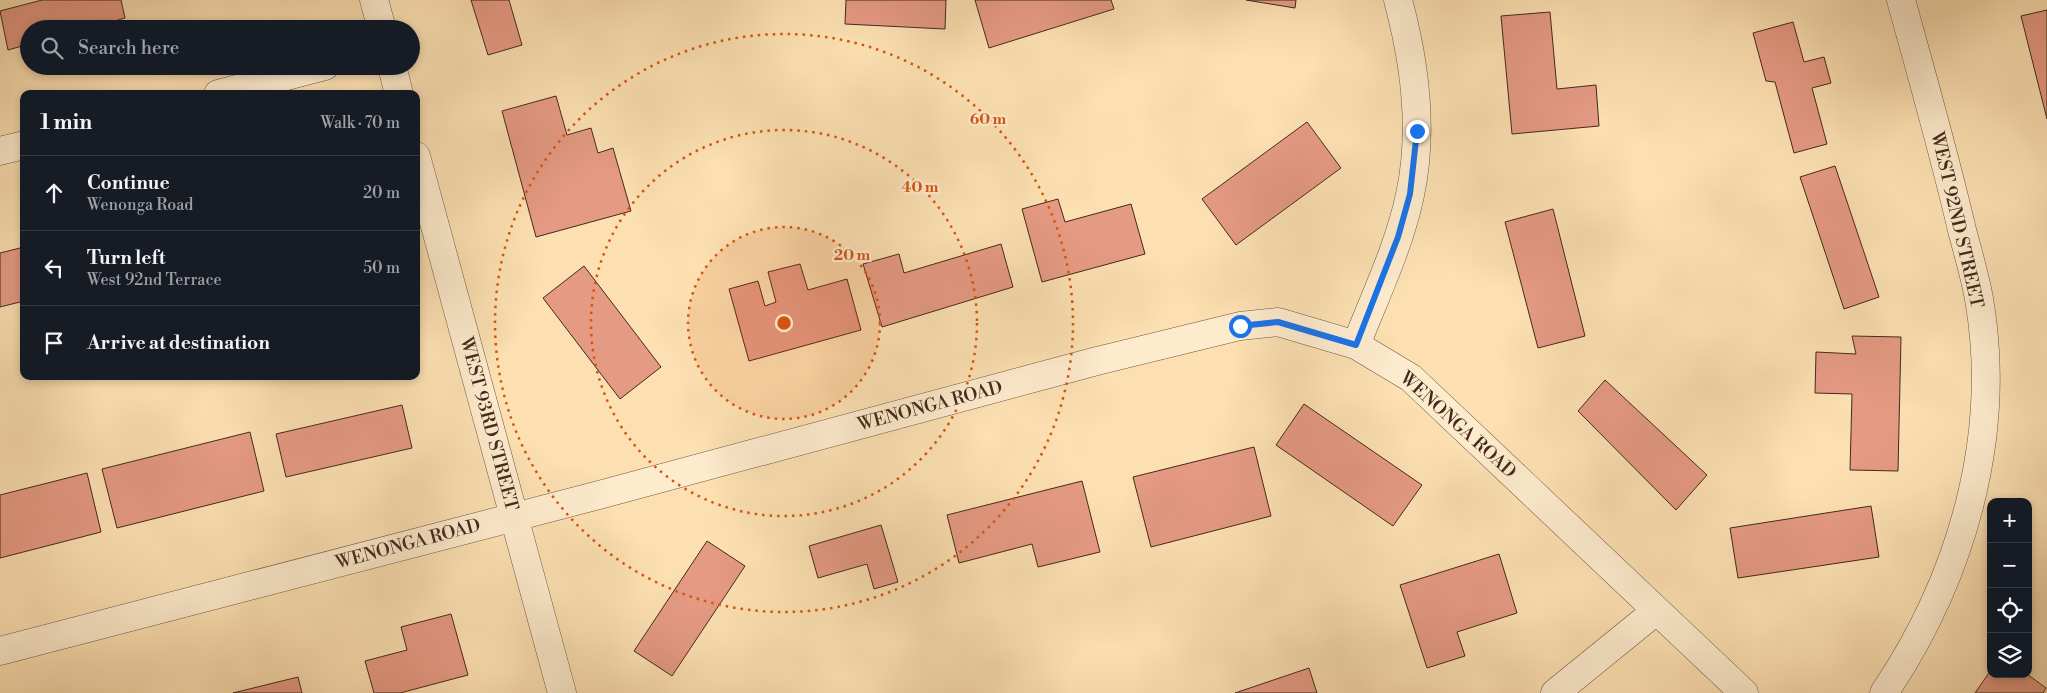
<!DOCTYPE html>
<meta charset="utf-8">
<style>
body{margin:0;font-family:"Libre Bodoni",serif;background:#242831;color:#f1f3f6}
.controls{position:absolute;right:15px;bottom:15px;display:grid;overflow:hidden;border-radius:10px;box-shadow:0 2px 8px #0003}
.controls button{width:45px;height:45px;display:grid;place-items:center;padding:0;border:0;border-bottom:1px solid #363941;background:#171b24;color:#f1f3f6;font:25px sans-serif}
.stop{position:absolute;width:15px;height:15px;margin:-11px;border:4px solid #1a73e8;border-radius:50%;background:#fff}
.stop.end{background:#1a73e8;border-color:#fff;box-shadow:0 1px 5px #0008}
.list{margin:0;padding:0;list-style:none}
h2{display:flex;justify-content:space-between;align-items:center;height:65px;margin:0;padding:0 20px;font-size:21px}
h2 small{font-size:16px;font-weight:400;color:#9ea1a6}
.list li{display:grid;grid-template-columns:32px 1fr auto;gap:15px;align-items:center;box-sizing:border-box;height:75px;padding:0 20px;border-top:1px solid #363941}
.list b{display:block;font-size:19px;white-space:nowrap}
.list p{margin:0;font-size:16px;white-space:nowrap;color:#9ea1a6}
.list em{font-size:16px;font-style:normal;color:#9ea1a6}
.icon{flex:none;width:28px;height:28px;fill:none;stroke:currentColor;stroke-width:2;stroke-linecap:round;stroke-linejoin:round}
.map{position:relative;flex:none;width:2047px;height:693px;overflow:hidden}
.search{position:absolute;background:#171b24;box-shadow:0 2px 8px #0003;left:20px;top:20px;width:400px;height:55px;display:flex;align-items:center;gap:12px;box-sizing:border-box;padding:0 18px;border-radius:28px;color:#9ea1a6;font-size:19px}
.panel{position:absolute;background:#171b24;box-shadow:0 2px 8px #0003;left:20px;top:90px;width:400px;height:290px;border-radius:10px}
.map>svg:first-child{display:block}
.building{fill:#e59a83;stroke:#43291f}
.lines{fill:none;stroke-linecap:round;stroke-linejoin:round}
.minor-casing{stroke:#715744;stroke-width:29}
.minor{stroke:#fdebcd;stroke-width:28}
.route{stroke:#1a73e8;stroke-width:6}
.ring{fill:none;stroke:#d8540e;stroke-width:2.5;stroke-dasharray:2.5 5}
.labels{text-anchor:middle;dominant-baseline:central;stroke-width:4.5;stroke-linejoin:round;paint-order:stroke}
.street-label{font-size:18px;fill:#43291f;stroke:#fdebcd}
.centre{fill:#d8540e;stroke:#fdebcd;stroke-width:2.5}
.ring-label{font-size:15px;text-anchor:middle;font-weight:bold;fill:#d8540e;stroke:#fdebcd;stroke-width:4.5;stroke-linejoin:round;paint-order:stroke}
</style>
<div class="map">
<svg width="2047" height="693" viewBox="0 0 2047 693">
<rect width="100%" height="100%" fill="#fce0b2"/>
<filter id="stains"><feTurbulence type="fractalNoise" baseFrequency=".004" numOctaves="4"/><feColorMatrix values="0 0 0 0 .2 0 0 0 0 .09 0 0 0 0 .02 0 0 0 .5 -.17"/></filter>
<radialGradient id="worn" r=".72"><stop offset=".6" stop-color="#630" stop-opacity="0"/><stop offset="1" stop-color="#630" stop-opacity=".3"/></radialGradient>
<g class="building">
<polygon points="42,0 121,0 125,18 87,29 29,29 29,44 8,50 0,11"/>
<polygon points="471,0 509,0 522,45 488,55"/>
<polygon points="846,0 946,0 945,29 845,24"/>
<polygon points="975,0 1111,0 1114,9 989,48"/>
<polygon points="1246,0 1296,0 1295,8"/>
<polygon points="2047,10 2047,119 2021,16"/>
<polygon points="1550,12 1557,89 1596,85 1599,126 1512,134 1501,16"/>
<polygon points="1793,22 1804,62 1824,57 1831,83 1812,88 1827,144 1794,153 1775,82 1766,81 1753,33"/>
<polygon points="556,96 567,135 591,128 598,153 613,148 631,211 536,237 502,111"/>
<polygon points="1307,122 1341,168 1236,245 1202,199"/>
<polygon points="1835,166 1879,297 1844,309 1800,177"/>
<polygon points="1058,199 1065,222 1131,204 1145,254 1042,282 1022,209"/>
<polygon points="1553,209 1585,336 1538,348 1505,222"/>
<polygon points="1001,244 1013,287 882,327 863,264 899,254 904,273"/>
<polygon points="24,247 24,301 0,307 0,253"/>
<polygon points="800,264 808,290 847,279 861,330 749,361 729,289 758,281 765,306 776,302 768,272"/>
<polygon points="584,266 661,367 620,399 543,298"/>
<polygon points="1852,336 1901,337 1898,471 1850,470 1852,394 1815,393 1816,352 1856,354"/>
<polygon points="1605,380 1707,475 1676,510 1578,411"/>
<polygon points="1304,404 1422,485 1393,526 1276,445"/>
<polygon points="402,405 412,448 286,477 276,434"/>
<polygon points="250,432 264,491 117,528 102,469"/>
<polygon points="1254,447 1271,516 1151,547 1133,477"/>
<polygon points="87,473 101,532 0,558 0,495"/>
<polygon points="1082,481 1100,552 1038,567 1032,544 959,563 947,515"/>
<polygon points="1871,506 1879,557 1738,578 1730,528"/>
<polygon points="881,525 898,582 874,589 867,564 818,578 809,546"/>
<polygon points="707,541 745,566 672,676 634,651"/>
<polygon points="1499,554 1517,613 1457,632 1465,656 1427,668 1400,585"/>
<polygon points="451,614 468,675 400,693 374,693 365,661 407,650 401,627"/>
<polygon points="1309,668 1317,693 1235,693"/>
<polygon points="1991,670 1991,674 2027,674 2046,688 2043,693 1975,693"/>
<polygon points="298,677 302,693 233,693"/>
</g>
<g class="lines">
<g class="minor-casing">
<g id="minor">
<polyline points="374,0 382,29"/>
<polyline points="392,66 399,94"/>
<polyline points="218,94 325,66"/>
<polyline points="0,151 24,145"/>
<polyline points="416,156 562,693"/>
<path d="M1356,345C1375,296 1399,247 1410,195C1424,130 1415,63 1398,0"/>
<polyline points="0,651 599,495 1097,361 1240,326 1278,322 1356,345 1411,378 1744,693"/>
<polyline points="1555,693 1656,611"/>
<path d="M1884,693C1961,579 2003,437 1979,299C1975,276 1968,253 1962,230C1944,153 1922,76 1901,0"/>
</g>
</g>
<use href="#minor" class="minor"/>
</g>
<g class="lines">
<polyline class="route" points="1240,326 1278,322 1356,345 1398,237 1410,194 1417,131"/>
</g>
<circle cx="784" cy="323" r="96" fill="#d8540e" fill-opacity=".12"/>
<g class="ring">
<circle cx="784" cy="323" r="96"/>
<circle cx="784" cy="323" r="193"/>
<circle cx="784" cy="323" r="289"/>
</g>
<g class="labels">
<g class="street-label">
<text transform="translate(1957 220) rotate(77)">WEST 92ND STREET</text>
<text transform="translate(930 406) rotate(-15)">WENONGA ROAD</text>
<text transform="translate(489 424) rotate(75)">WEST 93RD STREET</text>
<text transform="translate(1458 425) rotate(42)">WENONGA ROAD</text>
<text transform="translate(408 544) rotate(-15)">WENONGA ROAD</text>
</g>
</g>
<circle cx="784" cy="323" r="8" class="centre"/>
<g class="ring-label">
<text x="988" y="124">60 m</text>
<text x="920" y="192">40 m</text>
<text x="852" y="260">20 m</text>
</g>
<rect width="100%" height="100%" filter="url(#stains)"/>
<rect width="100%" height="100%" fill="url(#worn)"/>
</svg>
<div class="controls">
<button>+</button>
<button>−</button>
<button><svg class="icon" aria-label="locate" viewBox="0 0 24 24"><circle cx="12" cy="12" r="6"/><path d="M12 2v4M12 18v4M2 12h4M18 12h4"/></svg></button>
<button><svg class="icon" aria-label="layers" viewBox="0 0 24 24"><path d="M12 4l9 5-9 5-9-5zM3 14l9 5 9-5"/></svg></button>
</div>
<div class="stop" style="left:1240px;top:326px"></div>
<div class="stop end" style="left:1417px;top:131px"></div>
<div class="search"><svg class="icon" aria-label="search" viewBox="0 0 24 24"><circle cx="10" cy="10" r="6"/><path d="M15 15l6 6"/></svg>Search here</div>
<section class="panel">
<h2>1 min<small>Walk · 70 m</small></h2>
<ul class="list">
<li><svg class="icon" aria-label="ahead" viewBox="0 0 24 24"><path d="M12 20V5M6 11l6-6 6 6"/></svg><div><b>Continue</b><p>Wenonga Road</p></div><em>20 m</em></li>
<li><svg class="icon" aria-label="left" viewBox="0 0 24 24"><path d="M17 20v-9H6M10 6l-5 5 5 5"/></svg><div><b>Turn left</b><p>West 92nd Terrace</p></div><em>50 m</em></li>
<li><svg class="icon" aria-label="arrive" viewBox="0 0 24 24"><path d="M6 21V4h12l-3 4 3 4H6"/></svg><div><b>Arrive at destination</b></div></li>
</ul>
</section>
</div>
